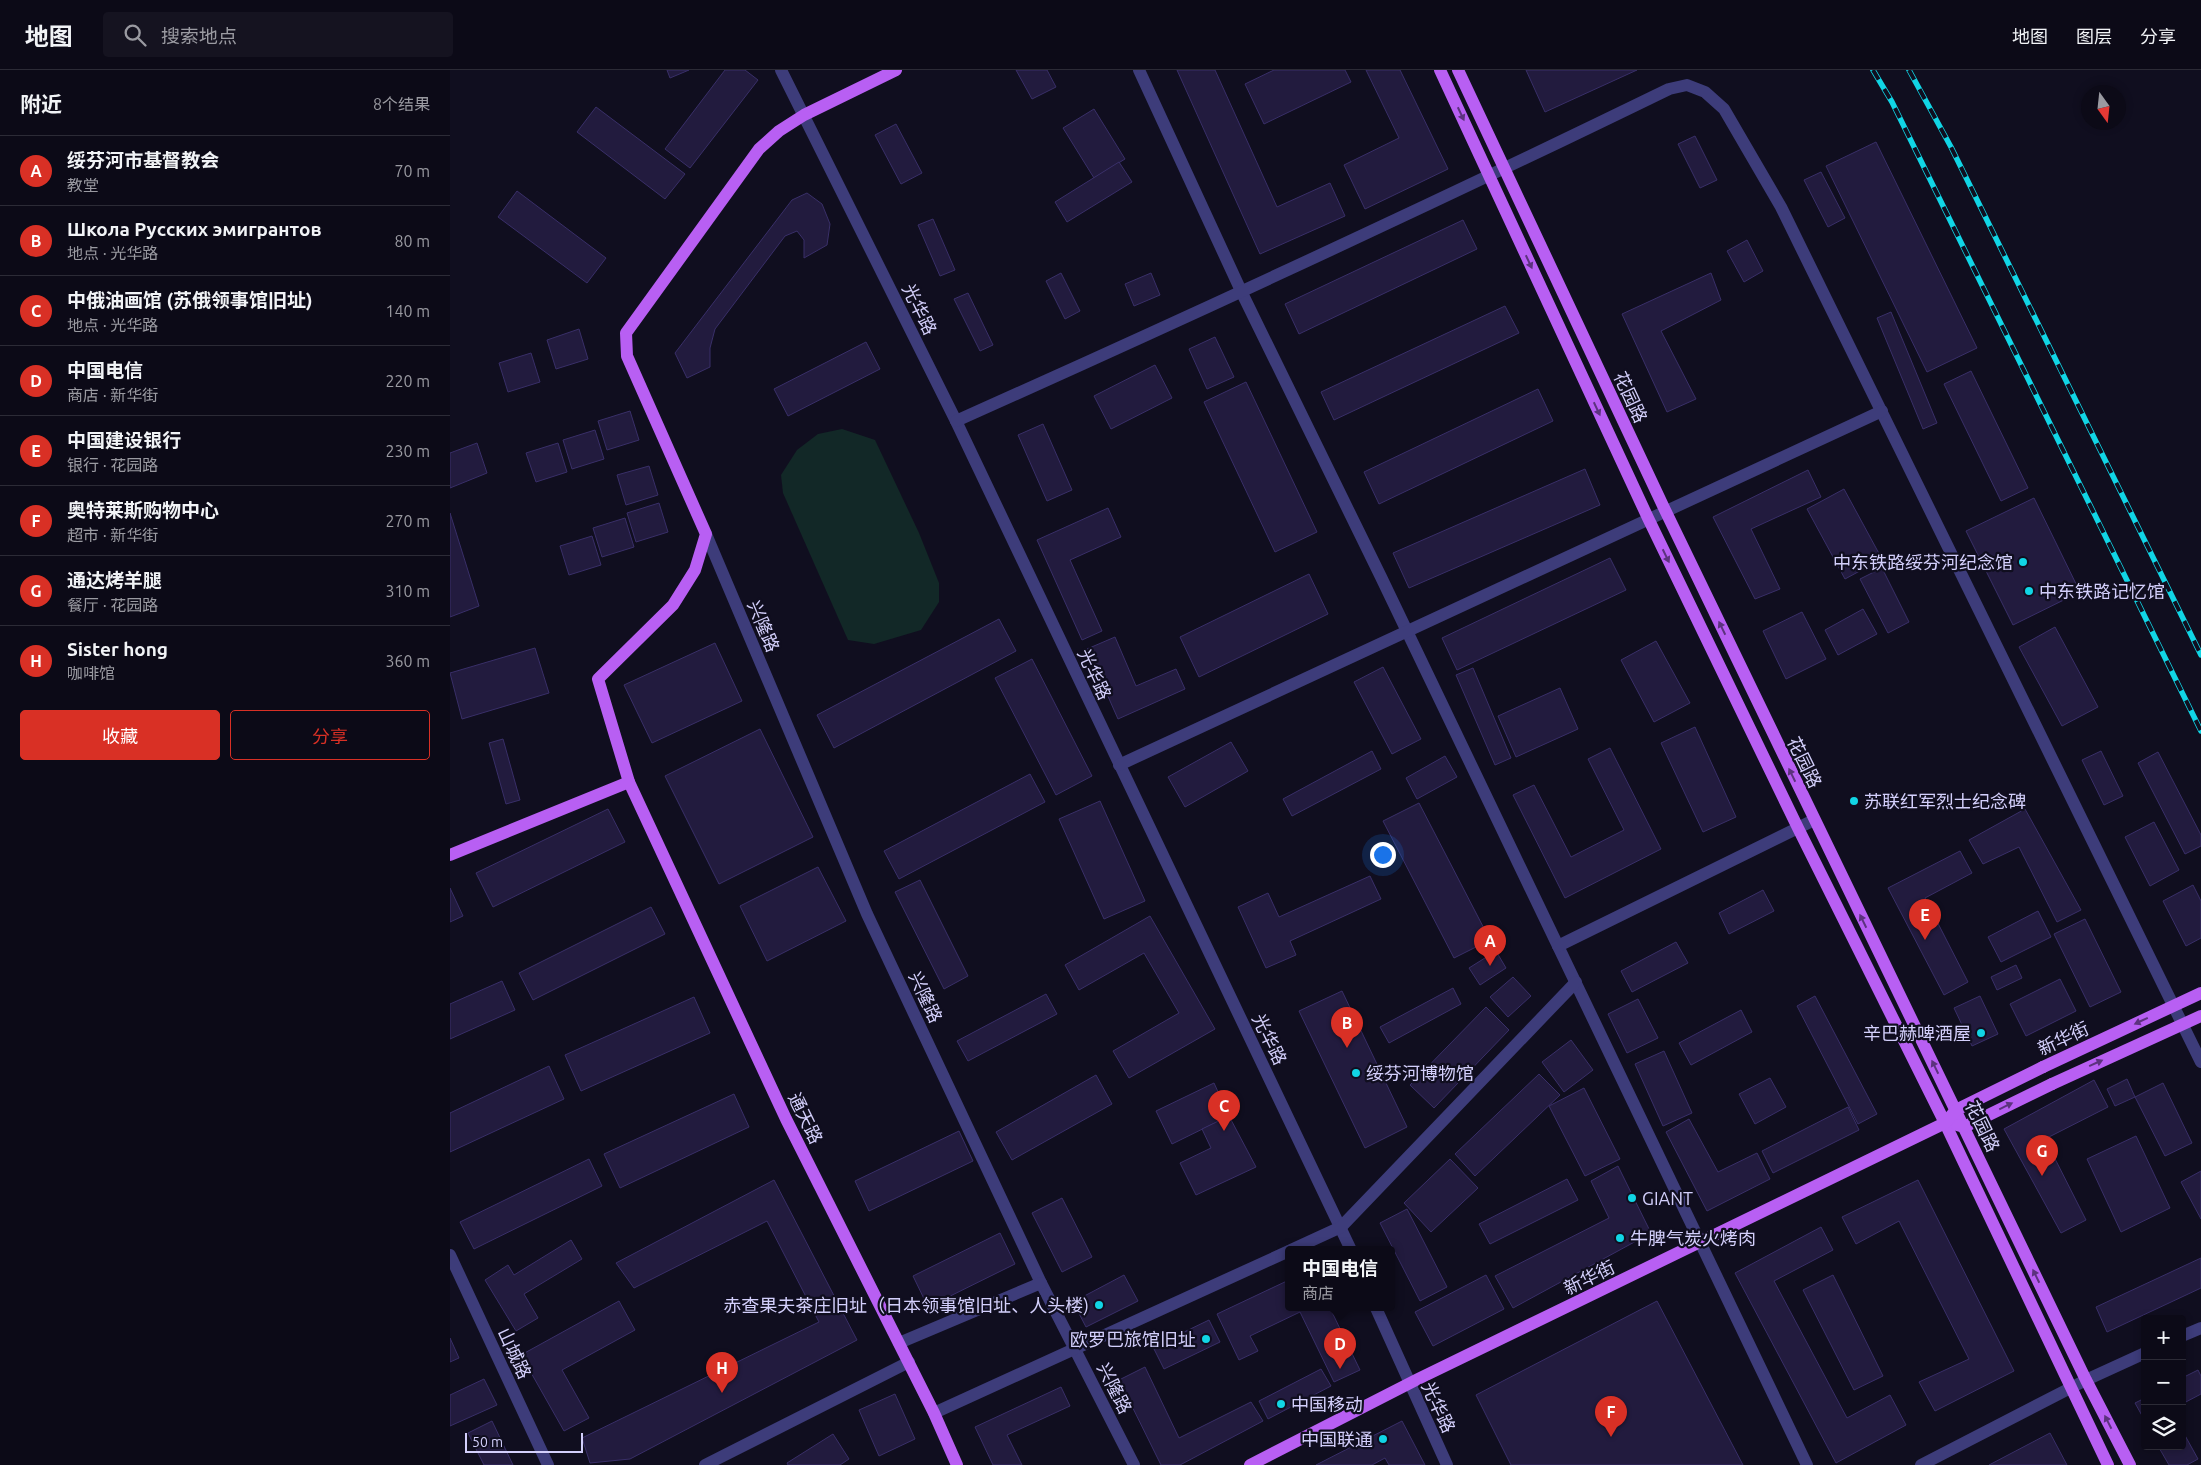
<!DOCTYPE html>
<html lang="zh">
<meta charset="utf-8">
<style>
body{margin:0;font-family:Ubuntu,"Noto Sans SC",sans-serif;background:#151320;color:#f1f3f6}
.controls{position:absolute;right:15px;bottom:15px;display:grid;overflow:hidden;border-radius:5px;box-shadow:0 2px 8px #0003}
.controls button{width:45px;height:45px;display:grid;place-items:center;padding:0;border:0;border-bottom:1px solid #2c2b36;background:#0c0a17;color:#f1f3f6;font:25px sans-serif}
.compass{position:absolute;left:1631px;top:15px;width:45px;height:45px;border-radius:50%;background:#0c0a17;box-shadow:0 2px 8px #0003;rotate:165deg}
.scale{position:absolute;left:15px;bottom:12px;width:118px;box-sizing:border-box;padding-left:5px;border:2px solid #d3cffb;border-top:0;font-size:14px;line-height:18px;white-space:nowrap;color:#d3cffb;-webkit-text-stroke:4px #100e1f;paint-order:stroke}
.you{position:absolute;left:932px;top:784px;width:18px;height:18px;margin:-12px;border:4px solid #fff;border-radius:50%;background:#1a73e8;box-shadow:0 0 0 8px #1a73e833}
.badge{display:grid;place-items:center;width:32px;height:32px;border-radius:50%;background:#d93025;color:#fff;font-size:16px;font-weight:700}
.pin{position:absolute;translate:-50% -41px;filter:drop-shadow(0 1px 2px #0008)}
.pin::after{content:'';position:absolute;top:26px;width:18px;height:15px;background:inherit;clip-path:polygon(0 0,100% 0,50% 100%)}
.popup{position:absolute;left:835px;top:1176px;width:110px;height:65px;box-sizing:border-box;display:grid;place-content:center;border-radius:5px;background:#0c0a17;filter:drop-shadow(0 1px 4px #0005);font-size:16px;white-space:nowrap;color:#9a9aa1}
.popup b{font-size:19px;color:#f1f3f6}
.popup::after{content:'';position:absolute;left:50%;top:100%;margin-left:-10px;border:10px solid transparent;border-top-color:#0c0a17}
.list{margin:0;padding:0;list-style:none}
h2{display:flex;justify-content:space-between;align-items:center;height:65px;margin:0;padding:0 20px;font-size:21px}
h2 small{font-size:16px;font-weight:400;color:#9a9aa1}
.list li{display:grid;grid-template-columns:32px 1fr auto;gap:15px;align-items:center;box-sizing:border-box;height:70px;padding:0 20px;border-top:1px solid #2c2b36}
.list b{display:block;font-size:19px;white-space:nowrap}
.list p{margin:0;font-size:16px;white-space:nowrap;color:#9a9aa1}
.list em{font-size:16px;font-style:normal;color:#9a9aa1}
.actions{display:flex;gap:10px;padding:15px 20px}
.actions a{flex:1;padding:11px 0;border:1px solid #d93025;border-radius:5px;text-align:center;font-size:18px;color:#d93025}
.actions .main{background:#d93025;color:#fff}
.icon{flex:none;width:28px;height:28px;fill:none;stroke:currentColor;stroke-width:2;stroke-linecap:round;stroke-linejoin:round}
.map{position:relative;flex:none;width:1751px;height:1395px;overflow:hidden}
header{display:flex;align-items:center;gap:30px;box-sizing:border-box;height:70px;padding:0 25px;background:#0c0a17;border-bottom:1px solid #2c2b36}
header strong{font-size:24px}
nav{display:flex;gap:28px;margin-inline-start:auto;font-size:18px}
.search{width:350px;height:45px;background:#151320;display:flex;align-items:center;gap:12px;box-sizing:border-box;padding:0 18px;border-radius:5px;color:#9a9aa1;font-size:19px}
main{display:flex}
aside{flex:1;background:#0c0a17}
.map>svg:first-child{display:block}
.green{fill:#122827}
.building{fill:#221b3e;stroke:#392f68}
.lines{fill:none;stroke-linecap:round;stroke-linejoin:round}
.minor{stroke:#3d3c7a;stroke-width:12}
.major{stroke:#b85ff3;stroke-width:12}
.rail-casing{stroke:#11d5e5;stroke-width:5.5}
.rail{stroke:#100e1f;stroke-width:4;stroke-dasharray:11;stroke-linecap:butt}
.major-bridge{stroke:#b85ff3;stroke-width:12}
.oneway{fill:#5c327e}
.poi-dot{fill:#11d5e5;stroke:#100e1f;stroke-width:2}
.labels{text-anchor:middle;dominant-baseline:central;stroke-width:4.5;stroke-linejoin:round;paint-order:stroke}
.street-label{font-size:18px;fill:#d3cffb;stroke:#100e1f}
.poi-label{font-size:18px;fill:#d3cffb;stroke:#100e1f;text-anchor:start}
</style>
<header>
<strong>地图</strong>
<div class="search"><svg class="icon" aria-label="search" viewBox="0 0 24 24"><circle cx="10" cy="10" r="6"/><path d="M15 15l6 6"/></svg>搜索地点</div>
<nav><a>地图</a><a>图层</a><a>分享</a></nav>
</header>
<main>
<aside>
<h2>附近<small>8个结果</small></h2>
<ul class="list">
<li><span class="badge">A</span><div><b>绥芬河市基督教会</b><p>教堂</p></div><em>70 m</em></li>
<li><span class="badge">B</span><div><b>Школа Русских эмигрантов</b><p>地点 · 光华路</p></div><em>80 m</em></li>
<li><span class="badge">C</span><div><b>中俄油画馆 (苏俄领事馆旧址)</b><p>地点 · 光华路</p></div><em>140 m</em></li>
<li><span class="badge">D</span><div><b>中国电信</b><p>商店 · 新华街</p></div><em>220 m</em></li>
<li><span class="badge">E</span><div><b>中国建设银行</b><p>银行 · 花园路</p></div><em>230 m</em></li>
<li><span class="badge">F</span><div><b>奥特莱斯购物中心</b><p>超市 · 新华街</p></div><em>270 m</em></li>
<li><span class="badge">G</span><div><b>通达烤羊腿</b><p>餐厅 · 花园路</p></div><em>310 m</em></li>
<li><span class="badge">H</span><div><b>Sister hong</b><p>咖啡馆</p></div><em>360 m</em></li>
</ul>
<div class="actions"><a class="main">收藏</a><a>分享</a></div>
</aside>
<div class="map">
<svg width="1751" height="1395" viewBox="0 0 1751 1395">
<rect width="100%" height="100%" fill="#100e1f"/>
<polygon class="green" points="392,359 425,370 469,463 489,513 489,532 471,560 424,574 398,570 333,423 331,405 347,380 368,364"/>
<g class="building">
<polygon points="217,0 239,0 220,8"/>
<polygon points="275,0 295,0 308,10 240,98 215,79"/>
<polygon points="566,0 597,0 606,17 582,29"/>
<polygon points="727,0 765,0 827,137 880,113 895,146 810,184"/>
<polygon points="824,0 895,0 901,12 814,54 795,14"/>
<polygon points="916,0 950,0 998,99 915,139 894,95 949,68"/>
<polygon points="1076,0 1187,0 1095,42"/>
<polygon points="146,37 235,104 215,129 127,62"/>
<polygon points="644,39 675,89 644,108 613,58"/>
<polygon points="446,54 472,103 451,114 425,65"/>
<polygon points="1245,66 1267,110 1250,118 1228,74"/>
<polygon points="1426,72 1527,278 1477,302 1376,96"/>
<polygon points="669,92 682,112 617,152 605,132"/>
<polygon points="1371,102 1395,148 1378,157 1354,110"/>
<polygon points="67,121 156,188 137,213 48,147"/>
<polygon points="357,123 372,134 380,154 377,175 354,188 354,170 347,161 335,166 265,259 260,278 260,297 237,308 225,283 342,130"/>
<polygon points="483,149 505,200 490,206 468,155"/>
<polygon points="1013,150 1027,179 849,264 835,234"/>
<polygon points="1297,170 1313,201 1294,212 1277,181"/>
<polygon points="611,203 630,241 615,249 596,211"/>
<polygon points="701,203 710,225 684,236 675,214"/>
<polygon points="1261,203 1271,230 1211,261 1246,329 1217,342 1172,244"/>
<polygon points="518,223 543,275 530,281 504,229"/>
<polygon points="1055,236 1069,263 884,350 871,322"/>
<polygon points="1441,242 1487,353 1473,359 1427,248"/>
<polygon points="129,259 138,289 106,299 97,270"/>
<polygon points="765,267 784,307 757,319 739,279"/>
<polygon points="416,272 430,299 338,346 324,319"/>
<polygon points="81,283 90,312 58,322 49,293"/>
<polygon points="705,295 722,328 661,359 644,326"/>
<polygon points="1521,301 1578,418 1551,431 1494,314"/>
<polygon points="796,312 867,462 825,482 754,332"/>
<polygon points="1088,319 1103,351 929,434 914,402"/>
<polygon points="180,341 189,370 157,380 148,351"/>
<polygon points="593,354 622,420 597,431 568,365"/>
<polygon points="145,360 154,389 122,399 113,370"/>
<polygon points="27,373 37,403 0,418 0,383"/>
<polygon points="108,373 117,402 86,412 76,383"/>
<polygon points="199,396 208,425 176,435 167,405"/>
<polygon points="1135,399 1150,435 959,518 943,483"/>
<polygon points="1358,400 1371,427 1301,459 1330,519 1305,529 1263,447"/>
<polygon points="1394,419 1432,489 1395,509 1357,439"/>
<polygon points="1584,428 1630,522 1563,555 1516,461"/>
<polygon points="209,433 218,462 186,472 177,443"/>
<polygon points="658,438 671,467 620,490 652,561 632,570 587,470"/>
<polygon points="0,443 29,536 0,547"/>
<polygon points="175,448 184,477 152,487 143,458"/>
<polygon points="142,466 151,495 119,505 110,476"/>
<polygon points="1160,488 1176,520 1007,600 992,568"/>
<polygon points="1432,498 1459,552 1438,563 1410,509"/>
<polygon points="859,504 878,544 749,607 730,567"/>
<polygon points="1413,539 1427,564 1388,585 1375,560"/>
<polygon points="1352,542 1376,589 1336,609 1313,561"/>
<polygon points="549,549 566,581 384,678 367,645"/>
<polygon points="1605,557 1648,637 1612,656 1569,577"/>
<polygon points="665,567 686,616 726,599 735,619 668,649 637,579"/>
<polygon points="1206,571 1240,633 1204,652 1171,590"/>
<polygon points="265,573 292,631 202,673 174,615"/>
<polygon points="85,578 99,623 12,649 0,603"/>
<polygon points="582,589 642,706 606,725 545,608"/>
<polygon points="933,597 971,669 942,684 904,612"/>
<polygon points="1023,598 1061,688 1045,695 1006,605"/>
<polygon points="1110,618 1128,659 1066,687 1048,646"/>
<polygon points="1245,657 1286,747 1253,762 1211,673"/>
<polygon points="310,659 363,767 269,814 215,706"/>
<polygon points="53,669 70,730 56,734 39,673"/>
<polygon points="781,672 798,701 735,737 718,707"/>
<polygon points="1160,678 1211,779 1115,828 1063,725 1084,715 1121,787 1174,760 1138,689"/>
<polygon points="922,681 931,699 842,746 833,729"/>
<polygon points="1651,681 1673,726 1654,735 1632,690"/>
<polygon points="1708,682 1751,765 1751,776 1735,784 1688,693"/>
<polygon points="995,686 1007,707 967,729 956,708"/>
<polygon points="580,704 595,732 449,809 434,781"/>
<polygon points="650,731 695,831 654,849 609,749"/>
<polygon points="969,733 1040,870 1004,888 933,751"/>
<polygon points="158,739 175,772 43,837 26,803"/>
<polygon points="1575,739 1631,840 1607,852 1569,777 1533,794 1519,770"/>
<polygon points="1704,752 1729,800 1700,816 1675,767"/>
<polygon points="1510,781 1522,803 1475,828 1518,912 1494,925 1438,818"/>
<polygon points="368,797 396,851 317,891 290,836"/>
<polygon points="920,806 931,829 840,871 846,885 816,898 788,837 818,823 829,847"/>
<polygon points="470,810 518,906 494,919 445,822"/>
<polygon points="1743,815 1751,831 1751,868 1736,876 1713,831"/>
<polygon points="0,818 13,846 0,852"/>
<polygon points="1313,820 1324,841 1279,864 1269,843"/>
<polygon points="201,837 215,864 83,930 69,903"/>
<polygon points="1588,841 1601,867 1551,892 1538,867"/>
<polygon points="700,846 765,959 679,1008 663,981 729,943 694,883 629,920 615,895"/>
<polygon points="1635,849 1671,922 1640,937 1604,864"/>
<polygon points="1226,872 1238,893 1182,922 1171,901"/>
<polygon points="1046,881 1056,898 1030,915 1019,898"/>
<polygon points="1566,895 1572,908 1547,920 1541,907"/>
<polygon points="1063,907 1081,926 1058,947 1040,927"/>
<polygon points="1610,909 1626,941 1576,966 1560,934"/>
<polygon points="52,911 65,940 0,969 0,934"/>
<polygon points="1003,918 1011,934 939,973 930,957"/>
<polygon points="892,921 957,1057 915,1078 849,941"/>
<polygon points="596,924 607,944 518,991 507,971"/>
<polygon points="1365,926 1427,1044 1408,1054 1347,936"/>
<polygon points="1530,926 1548,964 1522,976 1504,938"/>
<polygon points="244,927 260,963 131,1021 115,985"/>
<polygon points="1188,929 1208,968 1177,983 1158,944"/>
<polygon points="1036,937 1059,960 984,1038 960,1015"/>
<polygon points="1291,940 1302,962 1241,995 1229,973"/>
<polygon points="1121,970 1143,1000 1114,1022 1092,992"/>
<polygon points="1214,981 1242,1043 1213,1056 1185,994"/>
<polygon points="99,996 114,1029 0,1082 0,1043"/>
<polygon points="1089,1004 1110,1025 1025,1106 1005,1084"/>
<polygon points="646,1005 662,1034 562,1090 546,1062"/>
<polygon points="1320,1008 1336,1037 1305,1054 1289,1024"/>
<polygon points="1677,1009 1685,1027 1665,1036 1657,1019"/>
<polygon points="1644,1010 1658,1037 1595,1069 1636,1150 1611,1163 1554,1059"/>
<polygon points="764,1013 779,1046 722,1074 706,1041"/>
<polygon points="1713,1013 1742,1073 1715,1086 1685,1027"/>
<polygon points="1134,1018 1170,1089 1135,1106 1099,1036"/>
<polygon points="284,1024 299,1057 170,1118 154,1084"/>
<polygon points="1398,1037 1409,1060 1323,1103 1312,1081"/>
<polygon points="779,1046 806,1097 746,1125 730,1093 761,1078 752,1059"/>
<polygon points="1239,1049 1268,1102 1307,1083 1320,1109 1257,1141 1216,1062"/>
<polygon points="509,1061 523,1091 419,1141 405,1111"/>
<polygon points="1686,1066 1720,1138 1671,1162 1637,1089"/>
<polygon points="139,1089 152,1116 24,1179 10,1152"/>
<polygon points="1000,1089 1028,1118 981,1162 954,1133"/>
<polygon points="1168,1096 1201,1163 1063,1238 1045,1206 1159,1148 1141,1111"/>
<polygon points="1751,1101 1751,1149 1731,1112"/>
<polygon points="1117,1109 1128,1130 1040,1174 1029,1154"/>
<polygon points="324,1110 407,1270 180,1389 140,1393 132,1368 369,1252 317,1151 184,1218 166,1193"/>
<polygon points="1468,1110 1564,1301 1485,1341 1469,1312 1519,1289 1449,1151 1406,1174 1392,1147"/>
<polygon points="612,1128 642,1187 612,1202 582,1143"/>
<polygon points="957,1139 997,1217 970,1231 930,1153"/>
<polygon points="1371,1157 1383,1180 1324,1211 1397,1348 1440,1325 1456,1355 1386,1393 1285,1203"/>
<polygon points="550,1163 565,1194 478,1237 463,1206"/>
<polygon points="121,1170 132,1189 74,1224 88,1248 66,1261 35,1210 58,1195 64,1205"/>
<polygon points="1751,1188 1751,1218 1657,1262 1646,1237"/>
<polygon points="674,1205 688,1231 636,1257 623,1232"/>
<polygon points="1036,1205 1054,1239 983,1276 965,1242"/>
<polygon points="1383,1205 1433,1306 1404,1320 1353,1220"/>
<polygon points="839,1210 839,1238 880,1238 910,1300 884,1312 850,1242 800,1266 808,1281 789,1290 767,1244"/>
<polygon points="169,1231 185,1260 112,1300 139,1348 114,1361 71,1285"/>
<polygon points="1207,1231 1293,1395 1061,1395 1026,1325"/>
<polygon points="759,1250 770,1272 714,1299 703,1277"/>
<polygon points="0,1268 9,1288 0,1292"/>
<polygon points="695,1297 729,1368 801,1332 813,1351 730,1395 711,1395 669,1310"/>
<polygon points="871,1299 881,1316 818,1349 809,1331"/>
<polygon points="1748,1300 1751,1306 1751,1324 1732,1334 1732,1308"/>
<polygon points="34,1309 47,1335 0,1356 0,1325"/>
<polygon points="611,1317 620,1336 557,1365 572,1395 543,1395 525,1357"/>
<polygon points="445,1324 465,1369 429,1386 409,1340"/>
<polygon points="1695,1328 1695,1351 1685,1333"/>
<polygon points="42,1351 63,1395 34,1395 18,1363"/>
<polygon points="952,1351 975,1395 939,1395 935,1388 922,1395 866,1395"/>
<polygon points="1732,1360 1748,1389 1737,1395 1719,1395 1708,1376 1732,1376"/>
<polygon points="1600,1363 1617,1395 1539,1395"/>
<polygon points="383,1364 399,1389 390,1395 338,1395 337,1393"/>
</g>
<g class="lines">
<g class="minor">
<polyline points="331,0 506,351 901,1180"/>
<polyline points="689,0 792,223 931,507 1357,1395"/>
<path d="M506,351C745,244 983,134 1219,19L1237,15L1255,22L1274,39L1331,137L1751,992"/>
<polyline points="256,464 417,844 591,1213 684,1395"/>
<polyline points="669,695 1432,341"/>
<polyline points="1108,876 1364,750"/>
<polyline points="841,1180 891,1157 1126,912"/>
<polyline points="0,1185 98,1395"/>
<polyline points="926,1238 997,1395"/>
<polyline points="1732,1266 1751,1258"/>
<polyline points="449,1273 591,1213"/>
<polyline points="484,1343 839,1181"/>
<polyline points="255,1395 459,1292"/>
<polyline points="1471,1395 1636,1310 1695,1283"/>
</g>
<g class="major">
<polyline points="446,0 354,45 329,61 309,79 176,263 177,286 256,464 245,500 223,535 148,609 179,712 336,1049 484,1343 507,1395"/>
<polyline points="990,0 1198,448 1348,758 1495,1053 1658,1395"/>
<polyline points="1008,0 1215,440 1636,1310 1680,1395"/>
<polyline points="0,785 179,712"/>
<polyline points="1507,1055 1514,1057 1602,1014"/>
<polyline points="800,1395 968,1309 1495,1053 1506,1040 1593,997"/>
</g>
<g class="rail-casing">
<g id="rail">
<polyline points="1423,0 1442,32 1751,661"/>
<polyline points="1459,0 1501,77 1751,585"/>
</g>
</g>
<use href="#rail" class="rail"/>
<g class="major-bridge">
<polyline points="1593,997 1751,923"/>
<polyline points="1602,1014 1751,946"/>
</g>
</g>
<defs><path id="oneway-solid" d="M-6-.8H1V-3.2L6.5 0L1 3.2V.8H-6Z" transform="scale(1.25)"/></defs>
<g class="oneway">
<use href="#oneway-solid" transform="translate(1011 44) rotate(65)"/>
<use href="#oneway-solid" transform="translate(1079 192) rotate(65)"/>
<use href="#oneway-solid" transform="translate(1147 339) rotate(65)"/>
<use href="#oneway-solid" transform="translate(1216 486) rotate(64)"/>
<use href="#oneway-solid" transform="translate(1272 558) rotate(-116)"/>
<use href="#oneway-solid" transform="translate(1342 705) rotate(-116)"/>
<use href="#oneway-solid" transform="translate(1413 851) rotate(-116)"/>
<use href="#oneway-solid" transform="translate(1691 951) rotate(155)"/>
<use href="#oneway-solid" transform="translate(1646 993) rotate(-24)"/>
<use href="#oneway-solid" transform="translate(1485 997) rotate(-116)"/>
<use href="#oneway-solid" transform="translate(1556 1036) rotate(-26)"/>
<use href="#oneway-solid" transform="translate(1586 1206) rotate(-116)"/>
<use href="#oneway-solid" transform="translate(1658 1352) rotate(-117)"/>
</g>
<g class="poi-dot">
<circle cx="1573" cy="492" r="5"/>
<circle cx="1579" cy="521" r="5"/>
<circle cx="1404" cy="731" r="5"/>
<circle cx="1531" cy="963" r="5"/>
<circle cx="906" cy="1003" r="5"/>
<circle cx="1182" cy="1128" r="5"/>
<circle cx="1170" cy="1168" r="5"/>
<circle cx="649" cy="1235" r="5"/>
<circle cx="756" cy="1269" r="5"/>
<circle cx="831" cy="1334" r="5"/>
<circle cx="933" cy="1369" r="5"/>
</g>
<g class="labels">
<g class="street-label">
<text transform="translate(470 239) rotate(64)">光华路</text>
<text transform="translate(1181 327) rotate(65)">花园路</text>
<text transform="translate(314 556) rotate(67)">兴隆路</text>
<text transform="translate(645 604) rotate(65)">光华路</text>
<text transform="translate(1355 692) rotate(64)">花园路</text>
<text transform="translate(476 927) rotate(65)">兴隆路</text>
<text transform="translate(1613 968) rotate(-25)">新华街</text>
<text transform="translate(820 969) rotate(64)">光华路</text>
<text transform="translate(356 1048) rotate(64)">通天路</text>
<text transform="translate(1533 1056) rotate(64)">花园路</text>
<text transform="translate(1139 1207) rotate(-26)">新华街</text>
<text transform="translate(65 1283) rotate(65)">山城路</text>
<text transform="translate(665 1318) rotate(63)">兴隆路</text>
<text transform="translate(989 1337) rotate(65)">光华路</text>
</g>
<g class="poi-label">
<text x="1563" y="492" text-anchor="end">中东铁路绥芬河纪念馆</text>
<text x="1589" y="521">中东铁路记忆馆</text>
<text x="1414" y="731">苏联红军烈士纪念碑</text>
<text x="1521" y="963" text-anchor="end">辛巴赫啤酒屋</text>
<text x="916" y="1003">绥芬河博物馆</text>
<text x="1192" y="1128">GIANT</text>
<text x="1180" y="1168">牛脾气炭火烤肉</text>
<text x="639" y="1235" text-anchor="end">赤查果夫茶庄旧址（日本领事馆旧址、人头楼)</text>
<text x="746" y="1269" text-anchor="end">欧罗巴旅馆旧址</text>
<text x="841" y="1334">中国移动</text>
<text x="923" y="1369" text-anchor="end">中国联通</text>
</g>
</g>
</svg>
<div class="controls">
<button>+</button>
<button>−</button>
<button><svg class="icon" aria-label="layers" viewBox="0 0 24 24"><path d="M12 4l9 5-9 5-9-5zM3 14l9 5 9-5"/></svg></button>
</div>
<svg class="compass" viewBox="-18 -18 36 36"><path d="M0-13l5 13h-10z" fill="#e53935"/><path d="M0 13l5-13h-10z" fill="#9a9aa1"/></svg>
<div class="scale">50 m</div>
<div class="you"></div>
<div class="pin badge" style="left:1040px;top:896px">A</div>
<div class="pin badge" style="left:897px;top:978px">B</div>
<div class="pin badge" style="left:774px;top:1061px">C</div>
<div class="pin badge" style="left:890px;top:1299px">D</div>
<div class="popup"><b>中国电信</b>商店</div>
<div class="pin badge" style="left:1475px;top:870px">E</div>
<div class="pin badge" style="left:1161px;top:1367px">F</div>
<div class="pin badge" style="left:1592px;top:1106px">G</div>
<div class="pin badge" style="left:272px;top:1323px">H</div>
</div>
</main>
